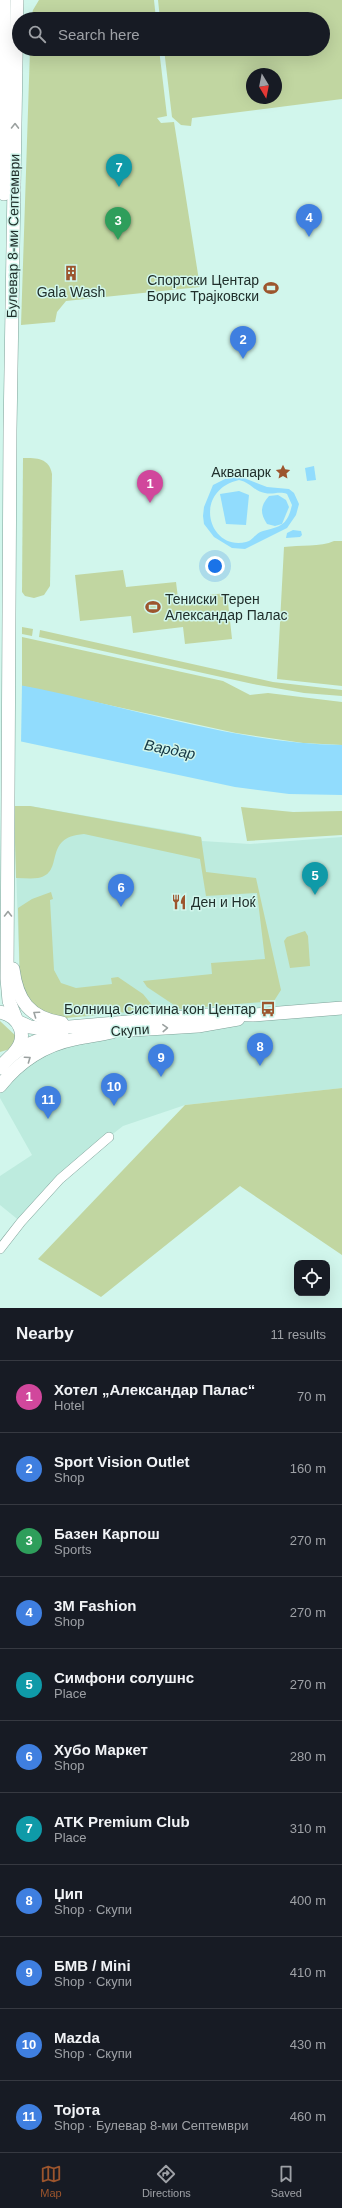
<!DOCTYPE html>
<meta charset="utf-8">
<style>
body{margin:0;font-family:Arial,sans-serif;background:#242831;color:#f1f3f6}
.controls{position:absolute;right:12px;bottom:12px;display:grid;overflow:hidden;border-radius:8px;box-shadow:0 4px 16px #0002}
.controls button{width:36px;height:36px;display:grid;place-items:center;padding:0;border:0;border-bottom:1px solid #363941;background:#171b24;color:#f1f3f6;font:20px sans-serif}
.compass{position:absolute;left:246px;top:68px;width:36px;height:36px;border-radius:50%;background:#171b24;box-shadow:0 4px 16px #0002;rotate:170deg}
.you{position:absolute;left:215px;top:566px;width:14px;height:14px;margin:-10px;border:3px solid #fff;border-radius:50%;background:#1a73e8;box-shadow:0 0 0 6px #1a73e833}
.badge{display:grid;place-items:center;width:26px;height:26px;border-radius:50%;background:#9c552d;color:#fff;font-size:13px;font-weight:700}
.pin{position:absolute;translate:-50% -33px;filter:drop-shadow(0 1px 2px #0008)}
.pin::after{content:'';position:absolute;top:21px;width:14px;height:12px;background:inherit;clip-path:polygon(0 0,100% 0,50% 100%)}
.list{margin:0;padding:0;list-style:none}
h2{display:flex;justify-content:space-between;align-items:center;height:52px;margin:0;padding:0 16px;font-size:17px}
h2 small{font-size:13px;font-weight:400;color:#9ea1a6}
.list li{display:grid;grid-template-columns:26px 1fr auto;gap:12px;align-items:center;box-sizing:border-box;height:72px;padding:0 16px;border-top:1px solid #363941}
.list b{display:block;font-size:15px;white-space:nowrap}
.list p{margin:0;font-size:13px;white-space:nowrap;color:#9ea1a6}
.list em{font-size:13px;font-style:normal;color:#9ea1a6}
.icon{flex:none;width:22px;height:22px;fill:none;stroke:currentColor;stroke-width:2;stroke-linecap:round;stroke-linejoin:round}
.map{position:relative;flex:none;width:342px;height:1308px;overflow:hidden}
.search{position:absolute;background:#171b24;box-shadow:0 4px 16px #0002;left:12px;right:12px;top:12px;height:44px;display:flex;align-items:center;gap:10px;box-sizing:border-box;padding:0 14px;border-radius:22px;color:#9ea1a6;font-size:15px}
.sheet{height:844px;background:#171b24}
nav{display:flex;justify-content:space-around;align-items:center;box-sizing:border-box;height:56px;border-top:1px solid #363941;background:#171b24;font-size:11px;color:#9ea1a6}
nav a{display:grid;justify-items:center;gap:2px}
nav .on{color:#9c552d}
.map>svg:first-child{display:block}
.built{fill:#bdebde}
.green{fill:#c1d6a1;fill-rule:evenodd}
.water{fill:#91dcfd;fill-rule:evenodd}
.pier{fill:#d1f6ec}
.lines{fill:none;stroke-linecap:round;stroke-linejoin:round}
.street-casing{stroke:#7fa299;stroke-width:10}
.secondary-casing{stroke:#7fa299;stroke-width:14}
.street{stroke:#fff;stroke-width:9}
.secondary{stroke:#fff;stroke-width:13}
.oneway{stroke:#9ba1a0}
.labels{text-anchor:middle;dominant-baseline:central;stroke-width:3;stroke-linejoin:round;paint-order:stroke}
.street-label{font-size:14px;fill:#202f2b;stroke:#d1f6ec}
.poi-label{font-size:14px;fill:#202f2b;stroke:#d1f6ec;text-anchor:end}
.water-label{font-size:15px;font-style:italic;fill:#143644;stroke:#d1f6ec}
</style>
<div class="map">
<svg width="342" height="1308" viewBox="0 0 342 1308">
<rect width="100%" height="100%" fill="#d1f6ec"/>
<polygon class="built" points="14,806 30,806 184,833 201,837 202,841 250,844 342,837 342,1088 185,1105 123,1126 105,1140 21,1222 0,1205 0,1176 32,1155 0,1098 0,1089 23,1068 115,1013 85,1017 20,988"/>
<g class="green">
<polygon points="39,0 154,0 156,19 31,19 33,10"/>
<path d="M158,0H342V99L192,118L191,126L181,125L172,117L164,49H323V19H160ZM252,74H276V98H252Z"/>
<polygon points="30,49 159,49 167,116 157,118 161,123 174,122 200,287 66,301 57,312 55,322 21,325"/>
<path d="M23,458C37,458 49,458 52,474L50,586L44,595L34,598L25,596L22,592Z"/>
<path d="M334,541H342V686L277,679L284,547C299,545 321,547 334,541Z"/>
<polygon points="123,570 126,587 176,582 178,598 227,593 232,639 185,644 183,627 133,633 131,616 80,621 75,575"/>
<polygon points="22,627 33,629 32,636 22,634"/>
<polygon points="40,630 273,682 342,690 342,696 304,693 253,684 39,637"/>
<polygon points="22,637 223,681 250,695 268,693 342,702 342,745 303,743 236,733 22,686"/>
<path d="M14,806H30L201,837L206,872L256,878L281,990L274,1001L180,1009L147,987L143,981L212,974L211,963L265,959L257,893L206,896L200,859L84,834C41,837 66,873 38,878C31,879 23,878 16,878Z"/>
<polygon points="241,807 293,812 342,811 342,835 247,841"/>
<polygon points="51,892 53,899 50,900 54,970 61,983 76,988 112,984 111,978 118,977 143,994 152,1005 148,1010 56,1019 34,1009 20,988 18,908 32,899"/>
<polygon points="305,931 308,936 310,966 290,968 284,941 287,937"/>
<polygon points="0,1021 17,1037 10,1049 0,1052"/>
<polygon points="342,1088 342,1255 240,1186 101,1297 38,1259 185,1105"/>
</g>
<g class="water">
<polygon points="314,466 316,480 307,481 305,468"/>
<path d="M239,476L267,487L289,489L294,493L299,504L296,515L287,528L245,549L232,548L214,537L204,524L203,516L204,507L213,485L225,479ZM239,480C250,482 255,492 265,493C272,495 279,491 287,494L292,505C287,526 281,526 263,531C255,533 253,541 246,542C208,551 192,491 239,480Z"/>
<polygon points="239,491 249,495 246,525 226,524 220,494"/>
<path d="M278,495L286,500L289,507L282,524L275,526L267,524C260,513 260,506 269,496Z"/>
<polygon points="293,530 301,531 302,535 300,537 286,538 287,533"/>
<path d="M9,683C120,703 229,743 342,745V795L289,794L235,787L0,737Z"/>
</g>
<polygon class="pier" points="0,679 22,684 21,744 0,739"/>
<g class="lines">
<g class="street-casing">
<polyline id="street" points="0,1249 21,1222 60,1179 109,1137"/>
</g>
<g class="secondary-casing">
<g id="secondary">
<polyline points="4,0 4,194"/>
<polyline points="17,0 10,431 7,979 9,1001 17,1021 30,1027 46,1029 220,1014 253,1015 342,1008"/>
<path d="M13,969C17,1000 29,1018 62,1023"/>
<path d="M0,1012C20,1016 29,1037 14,1053"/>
<polyline points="132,1030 198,1026 238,1019"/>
<path d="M0,1068C15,1048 38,1038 62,1035"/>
<path d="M0,1086C19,1062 45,1045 75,1039C88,1036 100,1035 112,1032"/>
</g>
</g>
<use href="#street" class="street"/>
<use href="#secondary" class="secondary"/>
</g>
<defs><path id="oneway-chevron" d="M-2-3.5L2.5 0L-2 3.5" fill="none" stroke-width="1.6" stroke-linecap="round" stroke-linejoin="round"/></defs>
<g class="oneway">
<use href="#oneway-chevron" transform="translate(15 126) rotate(-89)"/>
<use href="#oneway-chevron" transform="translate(8 914) rotate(-90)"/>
<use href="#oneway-chevron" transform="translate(36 1014) rotate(-145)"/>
<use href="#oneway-chevron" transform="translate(165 1028) rotate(-3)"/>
<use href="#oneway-chevron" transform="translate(28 1059) rotate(-35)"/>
</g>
<defs>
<g id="building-bare" transform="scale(1.2)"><path d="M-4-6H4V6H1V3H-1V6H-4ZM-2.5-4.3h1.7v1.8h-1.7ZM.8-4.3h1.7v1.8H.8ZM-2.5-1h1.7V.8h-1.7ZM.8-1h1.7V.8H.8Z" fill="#9c552d" stroke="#d1f6ec" stroke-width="2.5" paint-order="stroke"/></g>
<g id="stadium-bare" transform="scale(1.2)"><path d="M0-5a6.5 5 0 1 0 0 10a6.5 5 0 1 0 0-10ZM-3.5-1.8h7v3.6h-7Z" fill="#9c552d" stroke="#d1f6ec" stroke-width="2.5" paint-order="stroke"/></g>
<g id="sight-bare" transform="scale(1.2)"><path d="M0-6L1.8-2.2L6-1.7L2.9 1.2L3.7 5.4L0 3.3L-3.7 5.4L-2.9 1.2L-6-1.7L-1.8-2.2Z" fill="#9c552d" stroke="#d1f6ec" stroke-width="2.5" paint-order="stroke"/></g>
<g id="restaurant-bare" transform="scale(1.2)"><path d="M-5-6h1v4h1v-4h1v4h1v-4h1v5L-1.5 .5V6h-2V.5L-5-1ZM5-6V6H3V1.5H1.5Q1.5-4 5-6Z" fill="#9c552d" stroke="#d1f6ec" stroke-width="2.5" paint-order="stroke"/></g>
<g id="bus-bare" transform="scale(1.2)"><path d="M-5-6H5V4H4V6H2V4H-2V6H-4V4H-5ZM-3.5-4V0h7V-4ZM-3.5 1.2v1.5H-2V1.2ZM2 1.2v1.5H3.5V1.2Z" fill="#9c552d" stroke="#d1f6ec" stroke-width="2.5" paint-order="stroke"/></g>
</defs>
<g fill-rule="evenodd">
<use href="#building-bare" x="71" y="273"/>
<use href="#stadium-bare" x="271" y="288"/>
<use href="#sight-bare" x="283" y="472"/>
<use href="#stadium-bare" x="153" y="607"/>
<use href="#restaurant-bare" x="179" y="902"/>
<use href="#bus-bare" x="268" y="1009"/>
</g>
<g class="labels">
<g class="street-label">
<text transform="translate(13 236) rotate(-89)">Булевар 8-ми Септември</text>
<text transform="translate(130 1030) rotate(-4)">Скупи</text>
</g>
<g class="poi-label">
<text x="259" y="280">Спортски Центар<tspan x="259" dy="16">Борис Трајковски</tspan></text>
<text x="71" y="292" text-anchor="middle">Gala Wash</text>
<text x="271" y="472">Аквапарк</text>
<text x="165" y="599" text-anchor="start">Тениски Терен<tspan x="165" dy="16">Александар Палас</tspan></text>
<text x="191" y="902" text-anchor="start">Ден и Ноќ</text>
<text x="256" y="1009">Болница Систина кон Центар</text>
</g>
<g class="water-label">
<text transform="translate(170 749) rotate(11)">Вардар</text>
</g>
</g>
</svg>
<div class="controls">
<button><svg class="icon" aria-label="locate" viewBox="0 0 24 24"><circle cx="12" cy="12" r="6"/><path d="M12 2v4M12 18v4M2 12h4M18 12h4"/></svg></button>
</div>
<svg class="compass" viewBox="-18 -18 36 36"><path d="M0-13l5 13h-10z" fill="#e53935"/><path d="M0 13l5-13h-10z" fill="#9ea1a6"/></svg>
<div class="you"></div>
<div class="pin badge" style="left:150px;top:503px;background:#d1479c">1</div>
<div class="pin badge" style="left:243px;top:359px;background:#3f7fe0">2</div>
<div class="pin badge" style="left:118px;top:240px;background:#2e9e5b">3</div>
<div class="pin badge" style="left:309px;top:237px;background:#3f7fe0">4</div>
<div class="pin badge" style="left:315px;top:895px;background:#0f9aa8">5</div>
<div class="pin badge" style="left:121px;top:907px;background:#3f7fe0">6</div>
<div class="pin badge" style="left:119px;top:187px;background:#0f9aa8">7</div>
<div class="pin badge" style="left:260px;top:1066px;background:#3f7fe0">8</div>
<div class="pin badge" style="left:161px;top:1077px;background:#3f7fe0">9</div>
<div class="pin badge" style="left:114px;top:1106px;background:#3f7fe0">10</div>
<div class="pin badge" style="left:48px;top:1119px;background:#3f7fe0">11</div>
<div class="search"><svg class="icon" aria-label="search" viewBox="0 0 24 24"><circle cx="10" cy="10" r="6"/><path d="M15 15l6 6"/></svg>Search here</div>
</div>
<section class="sheet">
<h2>Nearby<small>11 results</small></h2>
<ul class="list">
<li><span class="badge" style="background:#d1479c">1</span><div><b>Хотел „Александар Палас“</b><p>Hotel</p></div><em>70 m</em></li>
<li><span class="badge" style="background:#3f7fe0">2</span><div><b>Sport Vision Outlet</b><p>Shop</p></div><em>160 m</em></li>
<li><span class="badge" style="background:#2e9e5b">3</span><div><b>Базен Карпош</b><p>Sports</p></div><em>270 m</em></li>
<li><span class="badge" style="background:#3f7fe0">4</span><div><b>3M Fashion</b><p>Shop</p></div><em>270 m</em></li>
<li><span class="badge" style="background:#0f9aa8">5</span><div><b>Симфони солушнс</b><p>Place</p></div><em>270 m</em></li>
<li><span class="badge" style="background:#3f7fe0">6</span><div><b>Хубо Маркет</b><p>Shop</p></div><em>280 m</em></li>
<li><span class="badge" style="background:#0f9aa8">7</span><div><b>ATK Premium Club</b><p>Place</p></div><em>310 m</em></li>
<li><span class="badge" style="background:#3f7fe0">8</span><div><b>Џип</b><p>Shop · Скупи</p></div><em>400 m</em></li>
<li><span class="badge" style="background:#3f7fe0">9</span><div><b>БМВ / Mini</b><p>Shop · Скупи</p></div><em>410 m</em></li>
<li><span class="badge" style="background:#3f7fe0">10</span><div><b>Mazda</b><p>Shop · Скупи</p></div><em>430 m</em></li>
<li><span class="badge" style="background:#3f7fe0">11</span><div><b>Тојота</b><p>Shop · Булевар 8-ми Септември</p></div><em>460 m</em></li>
</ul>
</section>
<nav>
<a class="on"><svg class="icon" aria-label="map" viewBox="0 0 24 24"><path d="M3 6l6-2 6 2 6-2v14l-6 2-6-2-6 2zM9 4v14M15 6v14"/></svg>Map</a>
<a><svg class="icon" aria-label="directions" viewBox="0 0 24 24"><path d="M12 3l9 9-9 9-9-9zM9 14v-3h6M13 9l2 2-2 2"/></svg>Directions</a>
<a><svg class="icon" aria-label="saved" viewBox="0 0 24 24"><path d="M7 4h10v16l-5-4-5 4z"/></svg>Saved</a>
</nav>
